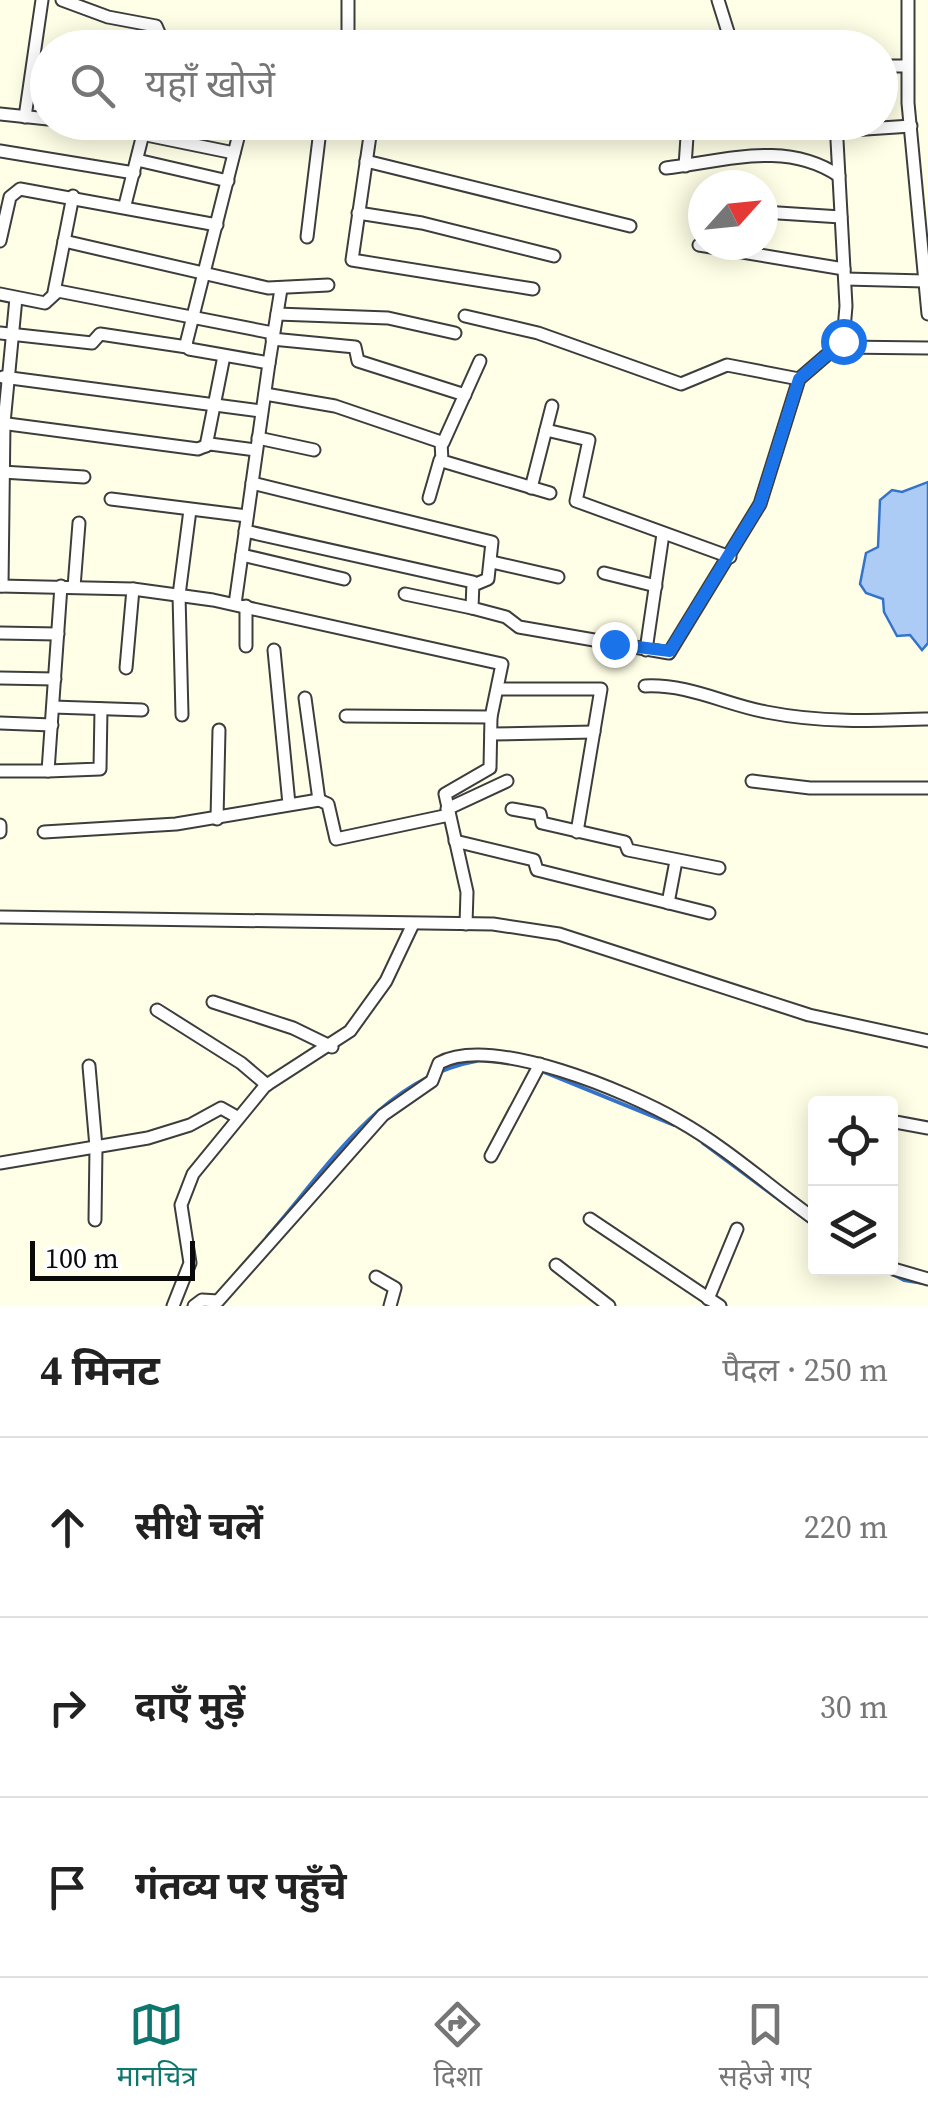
<!DOCTYPE html>
<html lang="hi">
<meta charset="utf-8">
<style>
body{margin:0;font-family:"Source Serif 4","Noto Sans Devanagari",serif;background:#f2f2f2;color:#222}
.controls{position:absolute;right:30px;bottom:30px;display:grid;overflow:hidden;border-radius:10px;box-shadow:0 5px 25px #0003}
.controls button{width:90px;height:90px;display:grid;place-items:center;padding:0;border:0;border-bottom:2px solid #e0e0e0;background:#fff;color:#222;font:50px sans-serif}
.compass{position:absolute;left:688px;top:170px;width:90px;height:90px;border-radius:50%;background:#fff;box-shadow:0 5px 25px #0003;rotate:63deg}
.scale{position:absolute;left:30px;bottom:25px;width:165px;box-sizing:border-box;padding-left:10px;border:5px solid #0a0a0a;border-top:0;font-size:28px;line-height:35px;white-space:nowrap;color:#0a0a0a;-webkit-text-stroke:8px #fff;paint-order:stroke}
.stop{position:absolute;width:30px;height:30px;margin:-22px;border:8px solid #1a73e8;border-radius:50%;background:#fff}
.stop.end{background:#1a73e8;border-color:#fff;box-shadow:0 2px 10px #0008}
.list{margin:0;padding:0;list-style:none}
h2{display:flex;justify-content:space-between;align-items:center;height:130px;margin:0;padding:0 40px;font-size:42px}
h2 small{font-size:32px;font-weight:400;color:#767676}
.list li{display:grid;grid-template-columns:65px 1fr auto;gap:30px;align-items:center;box-sizing:border-box;height:180px;padding:0 40px;border-top:2px solid #e0e0e0}
.list b{display:block;font-size:38px;white-space:nowrap}
.list em{font-size:32px;font-style:normal;color:#767676}
.icon{flex:none;width:55px;height:55px;fill:none;stroke:currentColor;stroke-width:2;stroke-linecap:round;stroke-linejoin:round}
.map{position:relative;flex:none;width:928px;height:1306px;overflow:hidden}
.search{position:absolute;background:#fff;box-shadow:0 5px 25px #0003;left:30px;right:30px;top:30px;height:110px;display:flex;align-items:center;gap:25px;box-sizing:border-box;padding:0 35px;border-radius:55px;color:#767676;font-size:38px}
.sheet{height:670px;background:#fff}
nav{display:flex;justify-content:space-around;align-items:center;box-sizing:border-box;height:140px;border-top:2px solid #e0e0e0;background:#fff;font-size:28px;color:#767676}
nav a{display:grid;justify-items:center;gap:5px}
nav .on{color:#0f766e}
.map>svg:first-child{display:block}
.water{fill:#acccf5;stroke:#3473cb;stroke-width:2.5}
.lines{fill:none;stroke-linecap:round;stroke-linejoin:round}
.stream{stroke:#3473cb;stroke-width:4}
.minor-casing{stroke:#3d3d3d;stroke-width:15}
.minor{stroke:#fff;stroke-width:11}
.route{stroke:#1a73e8;stroke-width:12}
</style>
<div class="map">
<svg width="928" height="1306" viewBox="0 0 928 1306">
<rect width="100%" height="100%" fill="#ffffe7"/>
<polygon class="water" points="928,482 928,643 922,650 910,635 897,636 884,612 883,599 866,593 860,584 866,553 878,547 880,500 892,490 902,492"/>
<g class="lines">
<g class="stream">
<polyline points="539,1070 674,1125"/>
<polyline points="703,1143 816,1227"/>
<path d="M267,1237C327,1169 382,1078 476,1061"/>
<polyline points="882,1268 904,1280 923,1283"/>
</g>
<g class="minor-casing">
<g id="minor">
<polyline points="62,0 108,17 156,26 162,40 194,48"/>
<polyline points="348,0 348,48"/>
<polyline points="718,0 733,48"/>
<polyline points="908,0 908,103 928,314"/>
<polyline points="880,66 907,66"/>
<polyline points="0,114 48,119"/>
<polyline points="25,117 42,0"/>
<polyline points="83,122 234,153"/>
<polyline points="372,122 352,260 533,289"/>
<polyline points="836,131 911,126"/>
<polyline points="0,151 134,173"/>
<polyline points="137,160 228,181"/>
<polyline points="366,161 630,226"/>
<polyline points="685,166 688,122"/>
<path d="M666,168C725,161 786,140 839,176"/>
<polyline points="125,205 143,134"/>
<polyline points="763,212 841,217"/>
<polyline points="358,213 422,223 554,256"/>
<polyline points="307,237 321,122"/>
<polyline points="0,241 10,197 20,189 217,225"/>
<polyline points="64,241 268,288 328,285"/>
<polyline points="699,245 844,269"/>
<polyline points="845,279 925,281"/>
<polyline points="54,292 73,196"/>
<polyline points="0,294 45,303 58,291 273,333"/>
<polyline points="277,314 388,318 455,333"/>
<polyline points="465,316 538,333 681,384 727,365 799,379"/>
<polyline points="0,333 92,343 100,334 187,347"/>
<polyline points="272,339 355,347 358,361 465,395"/>
<polyline points="840,347 928,348"/>
<polyline points="269,363 281,289"/>
<polyline points="3,377 261,411"/>
<polyline points="265,394 335,406 441,442 442,461 550,493"/>
<polyline points="0,423 198,449 210,444 256,450"/>
<polyline points="546,430 589,440 576,501 730,557"/>
<polyline points="258,438 314,450"/>
<polyline points="443,443 480,361"/>
<polyline points="206,446 224,356"/>
<polyline points="2,472 84,477"/>
<polyline points="252,483 492,542 488,579 476,584"/>
<polyline points="531,488 552,406"/>
<polyline points="429,498 440,460"/>
<polyline points="111,499 247,516"/>
<polyline points="245,531 473,582 472,608 506,617 519,627 669,653 760,504 799,379 843,341 846,306 836,122"/>
<polyline points="242,555 344,579"/>
<polyline points="492,562 558,577"/>
<polyline points="604,573 656,586"/>
<polyline points="0,586 133,589 213,600 502,664 491,717 490,768 445,794 467,892 466,924"/>
<polyline points="2,586 4,423 16,298"/>
<polyline points="74,587 79,523"/>
<polyline points="405,594 472,608"/>
<polyline points="235,604 269,363 189,349 186,344 242,122"/>
<polyline points="0,633 58,634"/>
<polyline points="246,646 246,606"/>
<polyline points="274,650 289,804"/>
<polyline points="646,650 663,534"/>
<polyline points="126,668 133,589"/>
<polyline points="0,678 55,679"/>
<path d="M645,686C689,684 724,704 766,712C822,723 872,721 928,719"/>
<polyline points="498,689 601,689 577,832"/>
<polyline points="305,698 319,800"/>
<polyline points="53,707 142,710"/>
<polyline points="182,715 179,595 190,510"/>
<polyline points="346,716 491,717"/>
<polyline points="0,723 52,725"/>
<polyline points="491,734 594,732"/>
<polyline points="0,771 48,771 61,586"/>
<polyline points="48,771 100,769 101,709"/>
<polyline points="752,781 810,788 928,788"/>
<polyline points="447,809 507,781"/>
<polyline points="512,809 540,814 542,823 625,842 628,850 719,868"/>
<polyline points="217,819 219,730"/>
<polyline points="0,825 0,832"/>
<polyline points="44,832 176,824 319,800 328,804 336,839 449,815"/>
<polyline points="455,841 534,860 537,870 709,913"/>
<polyline points="668,903 676,861"/>
<polyline points="0,917 493,924 559,934 809,1015 928,1041"/>
<polyline points="213,1002 293,1028 332,1047"/>
<polyline points="157,1010 241,1063 267,1085"/>
<polyline points="89,1066 96,1147 95,1220"/>
<polyline points="890,1121 928,1128"/>
<polyline points="491,1156 540,1064"/>
<polyline points="0,1163 148,1138 190,1125 221,1108 237,1117"/>
<polyline points="590,1219 720,1306"/>
<polyline points="556,1265 609,1306"/>
<polyline points="890,1268 928,1279"/>
<polyline points="376,1277 395,1288 390,1306"/>
<polyline points="708,1299 737,1229"/>
<polyline points="173,1306 190,1263 181,1205 193,1174 265,1086 350,1031 386,981 413,924"/>
<path d="M194,1306L202,1300L218,1301L383,1115L432,1081L439,1063C492,1034 629,1092 679,1121C727,1148 771,1188 816,1220"/>
</g>
</g>
<use href="#minor" class="minor"/>
</g>
<g class="lines">
<polyline class="route" points="614,644 670,651 760,504 799,379 843,341"/>
</g>
</svg>
<div class="controls">
<button><svg class="icon" aria-label="locate" viewBox="0 0 24 24"><circle cx="12" cy="12" r="6"/><path d="M12 2v4M12 18v4M2 12h4M18 12h4"/></svg></button>
<button><svg class="icon" aria-label="layers" viewBox="0 0 24 24"><path d="M12 4l9 5-9 5-9-5zM3 14l9 5 9-5"/></svg></button>
</div>
<svg class="compass" viewBox="-18 -18 36 36"><path d="M0-13l5 13h-10z" fill="#e53935"/><path d="M0 13l5-13h-10z" fill="#767676"/></svg>
<div class="scale">100 m</div>
<div class="stop" style="left:843px;top:341px"></div>
<div class="stop end" style="left:614px;top:644px"></div>
<div class="search"><svg class="icon" aria-label="search" viewBox="0 0 24 24"><circle cx="10" cy="10" r="6"/><path d="M15 15l6 6"/></svg>यहाँ खोजें</div>
</div>
<section class="sheet">
<h2>4 मिनट<small>पैदल · 250 m</small></h2>
<ul class="list">
<li><svg class="icon" aria-label="ahead" viewBox="0 0 24 24"><path d="M12 20V5M6 11l6-6 6 6"/></svg><div><b>सीधे चलें</b></div><em>220 m</em></li>
<li><svg class="icon" aria-label="right" viewBox="0 0 24 24"><path d="M7 20v-9h11M14 6l5 5-5 5"/></svg><div><b>दाएँ मुड़ें</b></div><em>30 m</em></li>
<li><svg class="icon" aria-label="arrive" viewBox="0 0 24 24"><path d="M6 21V4h12l-3 4 3 4H6"/></svg><div><b>गंतव्य पर पहुँचे</b></div></li>
</ul>
</section>
<nav>
<a class="on"><svg class="icon" aria-label="map" viewBox="0 0 24 24"><path d="M3 6l6-2 6 2 6-2v14l-6 2-6-2-6 2zM9 4v14M15 6v14"/></svg>मानचित्र</a>
<a><svg class="icon" aria-label="directions" viewBox="0 0 24 24"><path d="M12 3l9 9-9 9-9-9zM9 14v-3h6M13 9l2 2-2 2"/></svg>दिशा</a>
<a><svg class="icon" aria-label="saved" viewBox="0 0 24 24"><path d="M7 4h10v16l-5-4-5 4z"/></svg>सहेजे गए</a>
</nav>
